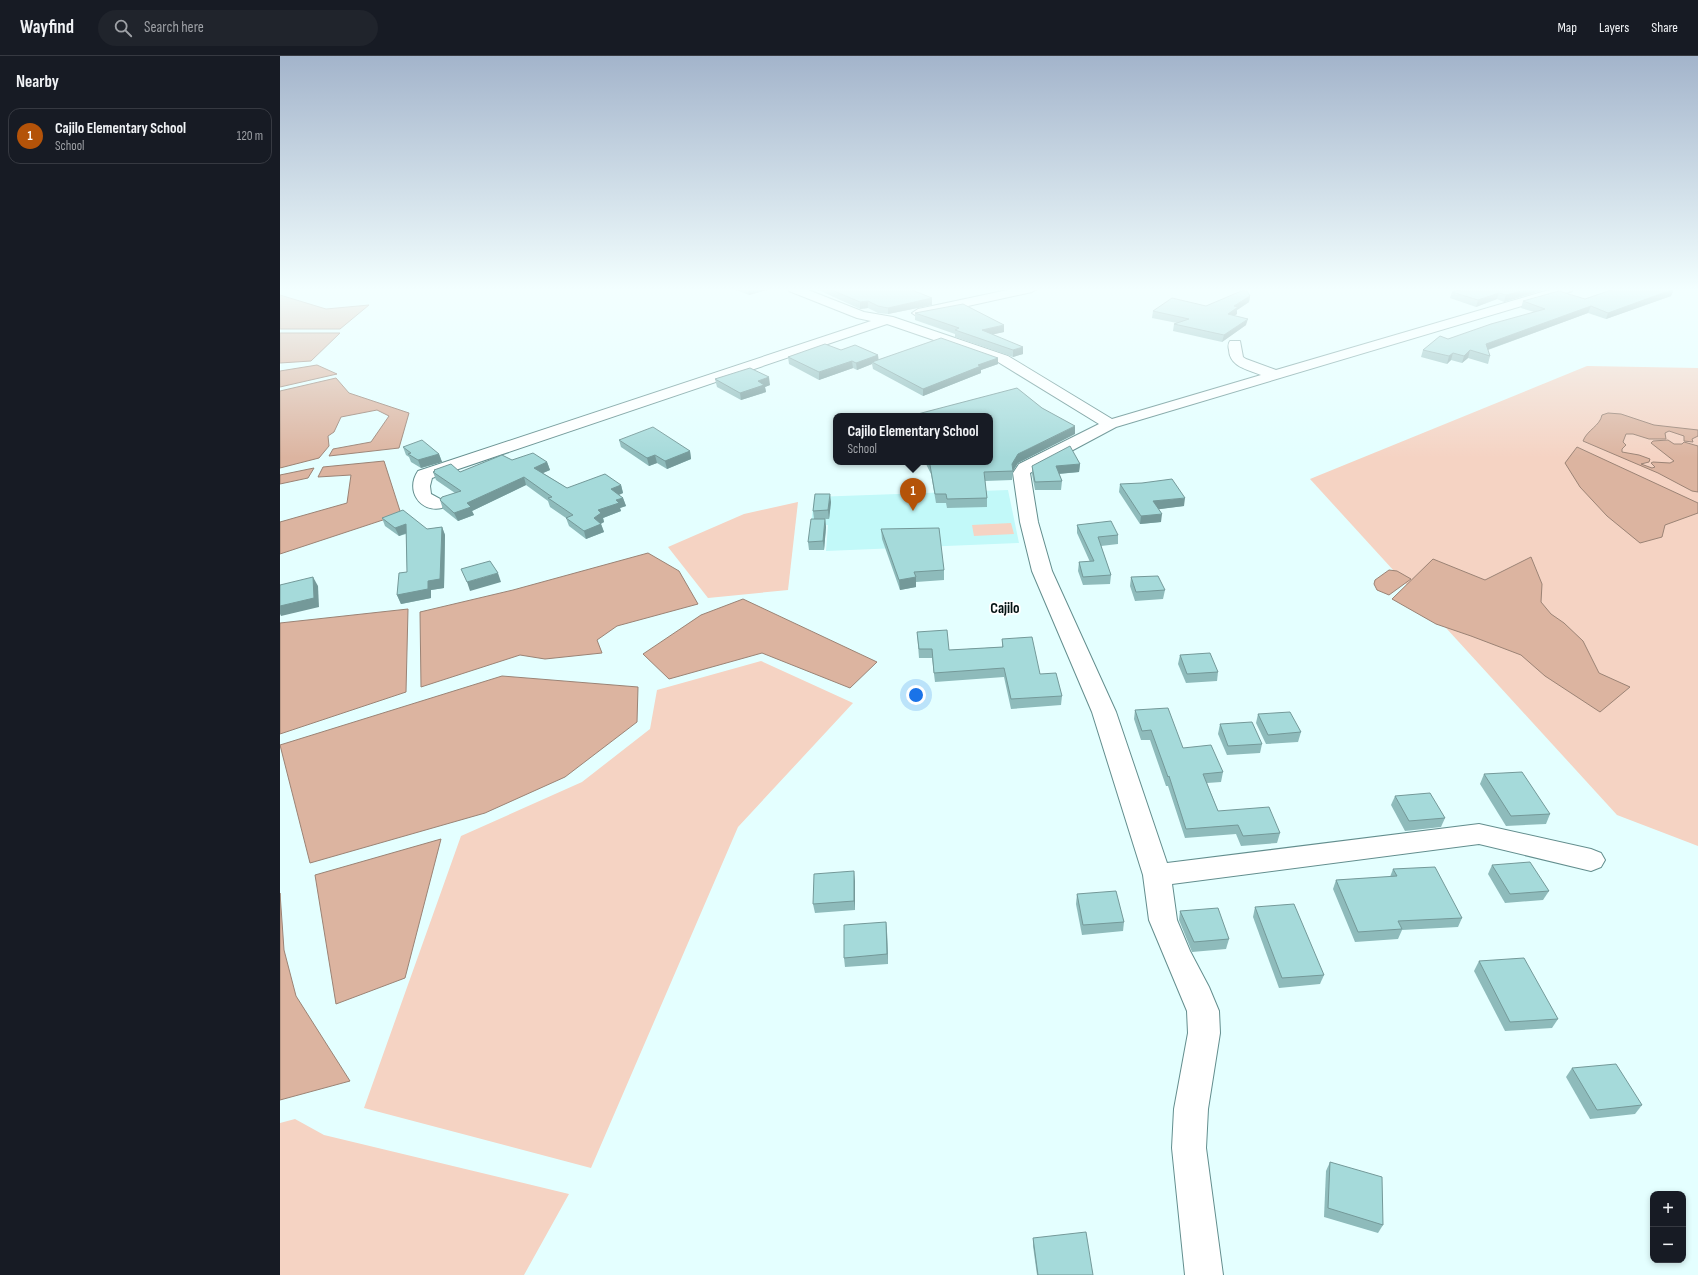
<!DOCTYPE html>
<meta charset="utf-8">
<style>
body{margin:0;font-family:"Sofia Sans Condensed",sans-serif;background:#20242c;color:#f1f3f6}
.controls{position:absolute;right:12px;bottom:12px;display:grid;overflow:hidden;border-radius:8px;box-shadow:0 2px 6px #0003}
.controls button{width:36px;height:36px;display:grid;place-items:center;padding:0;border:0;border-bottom:1px solid #363941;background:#171b24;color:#f1f3f6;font:20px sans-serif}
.you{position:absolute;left:636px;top:639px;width:14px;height:14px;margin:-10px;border:3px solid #fff;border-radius:50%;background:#1a73e8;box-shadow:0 0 0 6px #1a73e833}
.badge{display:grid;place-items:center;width:26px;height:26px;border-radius:50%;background:#b45309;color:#fff;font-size:13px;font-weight:700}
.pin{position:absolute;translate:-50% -33px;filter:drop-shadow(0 1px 2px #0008)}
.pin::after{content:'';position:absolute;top:21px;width:14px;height:12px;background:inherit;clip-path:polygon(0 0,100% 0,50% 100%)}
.popup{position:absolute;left:553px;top:357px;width:160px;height:52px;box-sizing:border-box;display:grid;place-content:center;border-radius:8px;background:#171b24;filter:drop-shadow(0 1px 3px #0005);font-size:13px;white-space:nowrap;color:#9ea1a6}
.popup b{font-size:15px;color:#f1f3f6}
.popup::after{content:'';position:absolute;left:50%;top:100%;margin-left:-8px;border:8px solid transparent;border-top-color:#171b24}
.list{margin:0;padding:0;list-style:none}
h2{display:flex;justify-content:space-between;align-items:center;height:52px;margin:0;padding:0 16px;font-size:17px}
h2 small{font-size:13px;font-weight:400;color:#9ea1a6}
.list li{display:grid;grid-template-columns:26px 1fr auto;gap:12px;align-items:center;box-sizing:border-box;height:56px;margin:0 8px 8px;padding:0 8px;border:1px solid #363941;border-radius:12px}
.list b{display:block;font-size:15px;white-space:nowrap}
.list p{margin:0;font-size:13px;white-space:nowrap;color:#9ea1a6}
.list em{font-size:13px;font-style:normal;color:#9ea1a6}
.icon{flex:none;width:22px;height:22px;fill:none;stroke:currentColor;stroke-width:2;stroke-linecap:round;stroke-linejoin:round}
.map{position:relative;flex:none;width:1418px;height:1219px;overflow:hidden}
header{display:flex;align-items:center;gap:24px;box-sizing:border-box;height:56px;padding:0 20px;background:#171b24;border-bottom:1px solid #363941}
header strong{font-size:19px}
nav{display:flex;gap:22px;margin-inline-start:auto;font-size:14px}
.search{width:280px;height:36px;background:#20242c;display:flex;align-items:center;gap:10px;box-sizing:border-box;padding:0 14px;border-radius:22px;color:#9ea1a6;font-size:15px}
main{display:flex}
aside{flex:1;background:#171b24}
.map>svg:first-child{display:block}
.built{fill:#c2f9f9}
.green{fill:#f5d3c3}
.water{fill:#dcb4a0;stroke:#9b8375}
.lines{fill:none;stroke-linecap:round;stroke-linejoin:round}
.minor-casing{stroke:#638e8e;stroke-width:2}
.minor{fill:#fff;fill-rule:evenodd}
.wall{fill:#8ebbbb}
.shaded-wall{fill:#749999}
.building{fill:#a5dada;stroke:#749999}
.labels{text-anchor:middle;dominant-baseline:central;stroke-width:3.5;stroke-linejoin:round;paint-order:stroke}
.quarter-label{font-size:15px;font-weight:bold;fill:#021111;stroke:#fff}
</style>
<header>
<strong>Wayfind</strong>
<div class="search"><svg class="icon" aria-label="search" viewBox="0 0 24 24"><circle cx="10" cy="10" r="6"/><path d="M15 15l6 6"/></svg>Search here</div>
<nav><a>Map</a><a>Layers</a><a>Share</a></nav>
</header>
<main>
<aside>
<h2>Nearby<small></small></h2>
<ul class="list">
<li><span class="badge">1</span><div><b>Cajilo Elementary School</b><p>School</p></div><em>120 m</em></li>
</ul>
</aside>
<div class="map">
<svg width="1418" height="1219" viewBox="0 0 1418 1219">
<rect width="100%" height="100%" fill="#e4ffff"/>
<polygon class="built" points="728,434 739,487 546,495 548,469 531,469 534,441"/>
<g class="green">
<polygon points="1307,310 1418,312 1418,790 1337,759 1030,423"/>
<polygon points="518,446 508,534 428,542 388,491 464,458"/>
<polygon points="731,467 734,478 694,480 692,469"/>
<polygon points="481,605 573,647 458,771 311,1112 84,1052 181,780 302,726 370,673 377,634"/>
<polygon points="15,1063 44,1079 289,1138 244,1219 0,1219 0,1067"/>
</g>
<g class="water">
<polygon points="0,239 46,253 89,249 60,273 0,273"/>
<polygon points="0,277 60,277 31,305 0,307"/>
<polygon points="37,309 57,318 0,331 0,315"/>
<polygon points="56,322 69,337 129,357 119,392 49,400 53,393 91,386 109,360 97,354 61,361 54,376 48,380 49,390 39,402 0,412 0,335"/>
<path d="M1328,357L1341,358L1374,369L1418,374V380L1412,383L1413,386L1404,385V380L1389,375L1385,377L1386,383H1369L1353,378H1346L1343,386L1346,389L1342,393V396L1359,399L1370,403L1369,406L1361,408L1372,412L1375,411L1371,407L1373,406L1390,407L1394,405L1371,387L1373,385L1388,384L1394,388H1402L1404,386L1418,390V436L1412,435L1378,417L1303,385C1307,374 1320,370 1322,359Z"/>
<polygon points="1297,391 1418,447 1418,457 1385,469 1382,481 1360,487 1327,460 1300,431 1285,407"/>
<polygon points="104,405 121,458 0,498 0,466 67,447 71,419 38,421 43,411"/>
<polygon points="34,412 28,422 0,428 0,419"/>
<polygon points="368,497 399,515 418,548 337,570 317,584 322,597 265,603 240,599 141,631 140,556 233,534"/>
<polygon points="1251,501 1262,528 1261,546 1271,558 1284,567 1303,585 1319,617 1350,631 1320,656 1265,620 1241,599 1191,580 1156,568 1112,543 1153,503 1205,524"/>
<polygon points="1109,514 1117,515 1131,523 1109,539 1097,534 1094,528 1095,524"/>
<polygon points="463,543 597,606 570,632 482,597 389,623 363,598 421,559"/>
<polygon points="128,553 126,636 0,678 0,567"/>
<polygon points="222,620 358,631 357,666 285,721 205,757 30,807 0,689"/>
<polygon points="161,783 125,922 56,948 35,819"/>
<polygon points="0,837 4,894 16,940 70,1025 0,1044"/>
</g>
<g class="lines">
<g class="minor-casing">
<g id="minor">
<path d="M507,232H523L584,256L613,261L728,300L832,363L981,319C967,313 950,311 949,294C948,290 948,288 950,285H960L963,301L966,303L996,314L1276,232H1294L1292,235L836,371L750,417L758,466L772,515L836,656L887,807L1199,768L1311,793L1321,797L1325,804L1321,811L1311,815L1199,788L892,828L897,864L910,895L929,931L939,955L940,977L928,1053L926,1092L943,1219H905L892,1092L894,1053L908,977L907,955L869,864L863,819L812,656L752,515L740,466L733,417L739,408L819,368L718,306L607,268L152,422L150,430L151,438L162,444L165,448L162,452C140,457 125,434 138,415L591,265L577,262L509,235Z"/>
<polygon points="737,232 758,232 752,236 638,261 632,257 638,253"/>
</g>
</g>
<use href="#minor" class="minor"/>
</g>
<g class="wall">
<polygon points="451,232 494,232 469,239"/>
<polygon points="534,232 627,232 652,249 608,258 598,257 588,252 580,253"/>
<polygon points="1394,233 1391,240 1326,263 1308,257 1208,294 1210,300 1208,308 1188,302 1182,307 1171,304 1167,308 1141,301 1143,294 1168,283 1254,256 1241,252 1243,245 1305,243"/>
<polygon points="1260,235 1224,246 1217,243 1196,251 1170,242 1172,236"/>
<polygon points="970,240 969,246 957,254 957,258 954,259 966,269 942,286 893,275 894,268 897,267 872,262 873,255 926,250"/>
<polygon points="635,257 724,276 713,278 743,298 733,301 675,281 675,278 635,264"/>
<polygon points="561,294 598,299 598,304 718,302 718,308 701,314 701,317 643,340 593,313 592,308 577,314 573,312 539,324 509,308 508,301"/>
<polygon points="435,323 490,329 485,331 486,336 461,344 437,331"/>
<polygon points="795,378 738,407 733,415 732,424 705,425 707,442 707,451 667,452 666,447 656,447 651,418 645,406 710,406"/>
<polygon points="339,384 410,395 411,403 387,413 377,407 369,410 341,391"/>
<polygon points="123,391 159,398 162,406 141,412 131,406 129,401 126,399"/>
<polygon points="232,404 267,406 270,414 263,417 287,432 341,429 343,437 339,439 343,442 346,450 340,452 341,455 323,462 324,466 321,468 324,476 306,483 289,470 286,462 270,451 268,445 246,429 192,455 194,459 178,465 163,453 160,444 175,437 156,424 153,416 154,415 154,414 180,416"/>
<polygon points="800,408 799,416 779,418 782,425 781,434 755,434 752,418 752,410"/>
<polygon points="840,428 904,450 879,453 881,466 860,468 839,436"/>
<polygon points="551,446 549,463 534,463 533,455"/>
<polygon points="102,462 147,473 162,471 165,479 164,532 151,534 151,542 121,548 117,539 127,516 126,478 119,480 105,470"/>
<polygon points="545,463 546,471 544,494 529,494 528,486"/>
<polygon points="797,469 838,479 838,488 821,490 831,519 830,528 803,529 798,515 799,506 810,506 797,477"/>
<polygon points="601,473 664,514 664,524 636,526 636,531 620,534 602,483"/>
<polygon points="851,521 885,534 883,543 855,545 850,530"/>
<polygon points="637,576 669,594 722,591 722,583 760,618 782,640 781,649 731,653 724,621 655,626 652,602 639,602"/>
<polygon points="900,599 938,616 937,625 906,627 898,608"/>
<polygon points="855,654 903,692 943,716 941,726 927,727 938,755 1000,777 997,787 961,790 956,778 905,782 888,730 886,730 870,684 861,684 854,663"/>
<polygon points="978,658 1021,676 1018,686 986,688 976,667"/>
<polygon points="940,668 982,688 980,697 947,699 938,678"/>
<polygon points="1204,718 1270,758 1266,768 1226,770 1200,728"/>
<polygon points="1115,740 1165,762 1161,771 1125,775 1111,749"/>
<polygon points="1212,809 1269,835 1263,844 1225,847 1208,818"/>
<polygon points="1113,813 1182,862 1178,871 1122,874 1118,883 1075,886 1053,833 1056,824 1110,821"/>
<polygon points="575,825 575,854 535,857 533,848"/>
<polygon points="797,838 844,866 843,875 802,879 796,848"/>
<polygon points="975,851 1044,919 1040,928 999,932 973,861"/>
<polygon points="900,855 949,883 946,893 912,896 899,864"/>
<polygon points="606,866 607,875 608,908 565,911 564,902"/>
<polygon points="1199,905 1278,963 1272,972 1225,975 1194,915"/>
<polygon points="1292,1012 1362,1049 1355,1058 1310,1063 1286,1021"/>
<polygon points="1050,1106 1103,1169 1098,1177 1044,1161 1046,1115"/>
<polygon points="753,1182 813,1219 757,1219 753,1190"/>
</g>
<g class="shaded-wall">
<polygon points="472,232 494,232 469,239 468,233"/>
<polygon points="1252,232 1261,232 1260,235 1224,246 1226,239"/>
<polygon points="1394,233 1391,240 1326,263 1328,257"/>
<polygon points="1219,237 1217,243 1196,251 1198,244"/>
<polygon points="970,240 969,246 957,254 957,258 947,265 948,258 954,250"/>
<polygon points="652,242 652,249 608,258 608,252"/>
<polygon points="588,245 588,252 580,253 580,246"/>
<polygon points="1311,250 1308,257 1204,295 1206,288"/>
<polygon points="968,263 966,269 942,286 944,279"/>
<polygon points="724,269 724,276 702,281 702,274"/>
<polygon points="743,291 743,298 733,301 733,294"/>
<polygon points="1190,294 1188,302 1182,307 1184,300"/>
<polygon points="1173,297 1171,304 1167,308 1169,300"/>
<polygon points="598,299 599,306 592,306 592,308 577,314 576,307"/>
<polygon points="718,302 718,308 701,314 701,317 643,340 643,333 698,309"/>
<polygon points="572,305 573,312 539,324 539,316"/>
<polygon points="489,321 490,329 485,331 486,336 461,344 460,337 478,325"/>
<polygon points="795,370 795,378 738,407 733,415 732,408 738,398"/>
<polygon points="410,395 411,403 387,413 385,405"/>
<polygon points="159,398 162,406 141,412 138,404"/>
<polygon points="375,399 377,407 369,410 367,402"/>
<polygon points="267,406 270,414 256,420 254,412"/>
<polygon points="800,408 799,416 776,418 776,410"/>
<polygon points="244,421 246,429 192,455 194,459 178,465 174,457 187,447"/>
<polygon points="341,429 343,437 333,441 331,433"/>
<polygon points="550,438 551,446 549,463 548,454"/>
<polygon points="343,442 346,450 340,452 341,455 323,462 324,466 320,468 321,468 324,476 306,483 304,475 314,462 318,454 336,444"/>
<polygon points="905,442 904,450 873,454 873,445"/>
<polygon points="882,458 881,466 860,468 861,460"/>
<polygon points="545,463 546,471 544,494 543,485"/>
<polygon points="126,468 129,476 119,480 115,472"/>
<polygon points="162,471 165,479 164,532 151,534 151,542 121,548 117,539"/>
<polygon points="218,517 221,526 190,535 187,526"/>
<polygon points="33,521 38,530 39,551 1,560 0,558 0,550"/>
<polygon points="636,521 636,531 620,534 619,524"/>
<polygon points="574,815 575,825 575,854 574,845"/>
<polygon points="606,866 607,875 608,908 607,898"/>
</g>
<g class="building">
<polygon points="547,232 627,232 652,242 608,252 598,250 588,245 580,246"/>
<polygon points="1187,232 1252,232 1226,239 1219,237 1198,244 1172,236"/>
<polygon points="1337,232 1388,232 1394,233 1328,257 1311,250 1206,288 1210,300 1190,294 1184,300 1173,297 1169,300 1143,294 1160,280 1168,283 1211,268 1265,253 1243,245 1279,235 1305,243"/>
<polygon points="966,233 970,240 954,250 958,251 948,258 968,263 944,279 894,268 909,263 873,255 892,242 926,250"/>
<polygon points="683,248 724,269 702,274 743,291 733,294 675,274 679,272 635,257"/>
<polygon points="661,282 718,302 698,309 701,310 643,333 592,306"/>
<polygon points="545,288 561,294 575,289 598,299 576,307 572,305 539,316 508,301"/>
<polygon points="470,312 489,321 478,325 484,329 460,337 435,323"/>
<polygon points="737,332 762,352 795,370 738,398 732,408 733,415 704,416 707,442 667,443 666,438 655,438 650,409 649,406 710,406 710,360 630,360"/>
<polygon points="373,371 410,395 385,405 375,399 367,402 339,384"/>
<polygon points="142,384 159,398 138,404 128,398 131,397 123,391"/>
<polygon points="790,390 800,408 776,410 782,425 755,426 752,410"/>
<polygon points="253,397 267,406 254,412 287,432 325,418 341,429 331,433 343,442 336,444 339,447 318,454 321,457 314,462 321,468 304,475 286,462 293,459 268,442 272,441 244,421 187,447 191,451 174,457 160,444 162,441 181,435 153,416 155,415 154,414 171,408 180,416 222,399 232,404"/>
<polygon points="892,423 905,442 873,445 882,458 861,460 840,428 862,427"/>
<polygon points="535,438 550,438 548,454 533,455"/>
<polygon points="123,454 147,473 162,471 160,523 148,525 148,533 117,539 119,517 127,516 126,468 115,472 102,462"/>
<polygon points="531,463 545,463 543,485 528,486"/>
<polygon points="831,465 838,479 818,481 831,519 803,521 799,506 814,505 797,469"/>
<polygon points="659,472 664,514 634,516 636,521 619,524 601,473"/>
<polygon points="210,505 218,517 187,526 181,513"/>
<polygon points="878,520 885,534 856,536 851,521"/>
<polygon points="33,521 34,542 0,550 0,529"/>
<polygon points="667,574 669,594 723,591 722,583 752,581 760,618 776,617 782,640 731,643 724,612 654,617 652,593 639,593 637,576"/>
<polygon points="930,597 938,616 907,618 900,599"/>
<polygon points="888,652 903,692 931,689 943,716 923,718 938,755 989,751 1000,777 963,780 958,769 906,773 889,720 888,721 871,674 862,675 855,654"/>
<polygon points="1010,656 1021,676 988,679 978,658"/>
<polygon points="972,666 982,688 948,690 940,668"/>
<polygon points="1242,716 1270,758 1231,760 1204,718"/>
<polygon points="1150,737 1165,762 1129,765 1115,740"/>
<polygon points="1250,806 1269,835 1230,838 1212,809"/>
<polygon points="1155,811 1182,862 1118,865 1122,873 1078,876 1056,824 1117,820 1113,813"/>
<polygon points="574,815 574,845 533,848 534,818"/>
<polygon points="836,835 844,866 803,869 797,838"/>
<polygon points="1014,848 1044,919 1002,922 975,851"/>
<polygon points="938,852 949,883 914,886 900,855"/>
<polygon points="606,866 607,898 564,902 564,869"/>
<polygon points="1244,902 1278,963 1230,966 1199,905"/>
<polygon points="1336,1008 1362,1049 1317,1054 1292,1012"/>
<polygon points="1050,1106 1102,1121 1103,1169 1048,1152"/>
<polygon points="806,1176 813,1219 758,1219 753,1182"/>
</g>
<linearGradient id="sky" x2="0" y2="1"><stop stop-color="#a3b4cb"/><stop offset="0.58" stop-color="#f3ffff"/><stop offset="1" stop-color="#f3ffff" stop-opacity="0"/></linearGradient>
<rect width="1418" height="402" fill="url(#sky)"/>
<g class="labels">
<g class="quarter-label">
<text x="725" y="552">Cajilo</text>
</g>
</g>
</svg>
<div class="controls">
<button>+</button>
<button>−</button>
</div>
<div class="you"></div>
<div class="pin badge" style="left:633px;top:455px">1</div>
<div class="popup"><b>Cajilo Elementary School</b>School</div>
</div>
</main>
